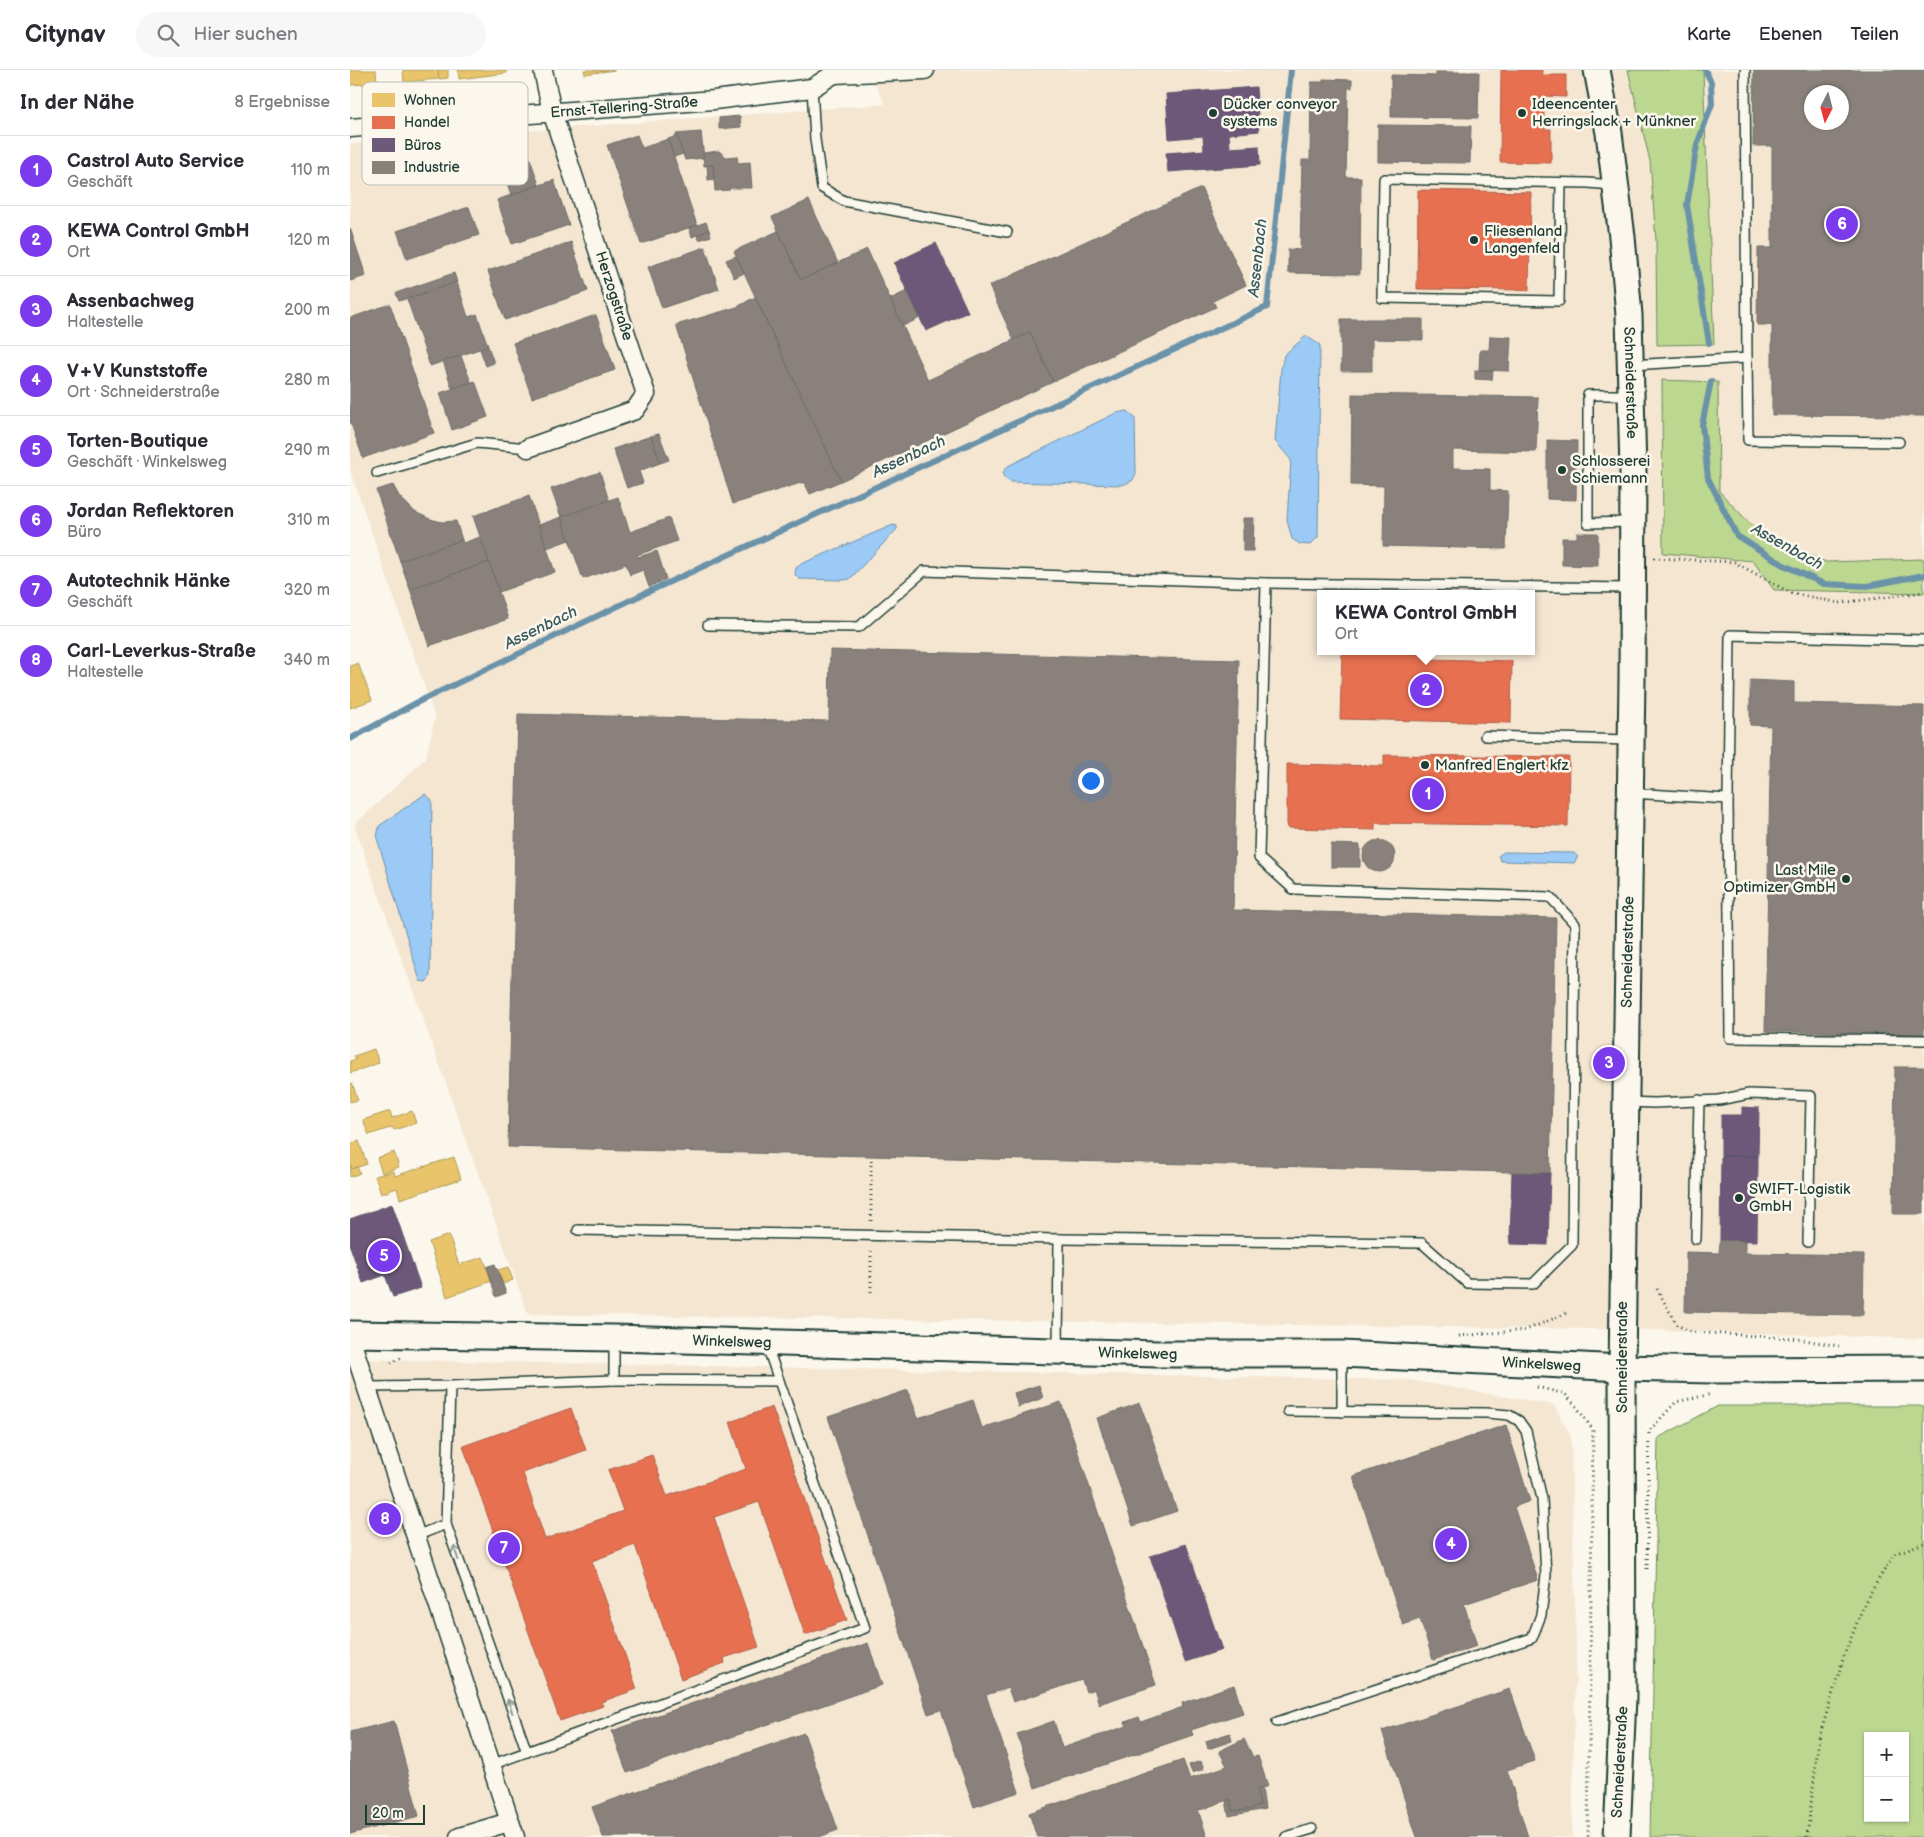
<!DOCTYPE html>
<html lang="de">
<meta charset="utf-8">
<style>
body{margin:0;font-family:"Balsamiq Sans",sans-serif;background:#f7f7f7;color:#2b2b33}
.controls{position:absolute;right:15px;bottom:15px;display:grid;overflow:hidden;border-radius:0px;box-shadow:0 1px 4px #0004}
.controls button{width:45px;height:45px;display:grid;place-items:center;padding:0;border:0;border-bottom:1px solid #e1e1e2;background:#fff;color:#2b2b33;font:25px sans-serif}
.compass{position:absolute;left:1454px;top:15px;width:45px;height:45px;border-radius:50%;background:#fff;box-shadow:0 1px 4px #0004;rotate:186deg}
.scale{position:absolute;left:15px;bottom:12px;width:60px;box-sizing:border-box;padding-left:5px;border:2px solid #1f3d34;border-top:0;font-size:14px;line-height:18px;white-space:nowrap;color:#1f3d34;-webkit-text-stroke:4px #fbf7ec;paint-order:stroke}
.you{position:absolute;left:740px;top:710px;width:18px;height:18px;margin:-12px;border:4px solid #fff;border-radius:50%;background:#1a73e8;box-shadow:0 0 0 8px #1a73e833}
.badge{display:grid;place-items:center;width:32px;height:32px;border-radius:50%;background:#7c3aed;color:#fff;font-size:16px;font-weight:700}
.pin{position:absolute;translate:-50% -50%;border:2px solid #fff;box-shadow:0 1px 5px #0006}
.popup{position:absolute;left:967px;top:520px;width:218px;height:65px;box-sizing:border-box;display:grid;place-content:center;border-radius:0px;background:#fff;filter:drop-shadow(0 1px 4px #0005);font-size:16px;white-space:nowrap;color:#7c7c81}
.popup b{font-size:19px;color:#2b2b33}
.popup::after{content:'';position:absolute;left:50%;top:100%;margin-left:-10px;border:10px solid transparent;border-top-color:#fff}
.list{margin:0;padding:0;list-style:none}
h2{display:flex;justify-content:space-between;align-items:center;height:65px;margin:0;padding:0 20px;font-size:21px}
h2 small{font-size:16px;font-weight:400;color:#7c7c81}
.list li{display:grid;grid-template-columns:32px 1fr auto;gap:15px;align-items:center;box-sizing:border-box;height:70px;padding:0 20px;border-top:1px solid #e1e1e2}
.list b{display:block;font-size:19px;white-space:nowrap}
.list p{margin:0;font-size:16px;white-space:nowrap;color:#7c7c81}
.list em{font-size:16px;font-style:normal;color:#7c7c81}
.icon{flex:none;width:28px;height:28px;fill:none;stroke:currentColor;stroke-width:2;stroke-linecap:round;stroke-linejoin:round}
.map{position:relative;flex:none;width:1574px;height:1767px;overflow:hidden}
header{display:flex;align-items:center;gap:30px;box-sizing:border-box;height:70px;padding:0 25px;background:#fff;border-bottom:1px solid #e1e1e2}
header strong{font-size:24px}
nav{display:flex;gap:28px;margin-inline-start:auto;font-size:18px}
.search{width:350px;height:45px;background:#f7f7f7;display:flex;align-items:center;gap:12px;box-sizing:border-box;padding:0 18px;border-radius:28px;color:#7c7c81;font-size:19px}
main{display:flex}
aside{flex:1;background:#fff}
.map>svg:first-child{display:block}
.built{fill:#f5e6d2;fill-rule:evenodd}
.green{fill:#bcd78f;stroke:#6e8a62;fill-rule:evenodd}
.water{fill:#9ccaf7;stroke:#6a92a9}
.homes{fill:#e9c46a;stroke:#ac9c5a}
.shops{fill:#e76f51;stroke:#ab6048}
.offices{fill:#6d597a;stroke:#565165}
.industry{fill:#8a817c;stroke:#6a6d66;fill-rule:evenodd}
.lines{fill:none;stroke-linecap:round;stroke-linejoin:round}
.stream{stroke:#6a92a9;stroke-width:6}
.lane-casing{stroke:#1f3d34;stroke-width:12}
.street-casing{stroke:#1f3d34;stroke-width:21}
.secondary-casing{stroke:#1f3d34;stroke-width:29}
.path{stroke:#1f3d34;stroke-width:3;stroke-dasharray:1 4;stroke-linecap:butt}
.lane{stroke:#fbf7ec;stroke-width:9}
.street{stroke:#fbf7ec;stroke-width:18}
.secondary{stroke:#fbf7ec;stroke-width:25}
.oneway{stroke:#8d9a90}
.poi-dot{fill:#1f3d34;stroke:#fbf7ec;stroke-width:2}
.labels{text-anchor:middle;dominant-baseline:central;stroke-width:5;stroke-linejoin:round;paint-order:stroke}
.poi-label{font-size:15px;fill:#1f3d34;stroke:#fbf7ec;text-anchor:start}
.street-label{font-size:15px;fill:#1f3d34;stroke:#fbf7ec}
.water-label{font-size:16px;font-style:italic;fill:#38595b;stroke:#fbf7ec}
.key{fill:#fbf7ec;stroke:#b9bfb5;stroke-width:1}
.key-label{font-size:14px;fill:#1f3d34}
</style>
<header>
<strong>Citynav</strong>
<div class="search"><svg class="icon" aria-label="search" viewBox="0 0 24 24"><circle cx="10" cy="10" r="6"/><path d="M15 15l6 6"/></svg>Hier suchen</div>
<nav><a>Karte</a><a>Ebenen</a><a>Teilen</a></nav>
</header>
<main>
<aside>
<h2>In der Nähe<small>8 Ergebnisse</small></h2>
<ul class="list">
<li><span class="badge">1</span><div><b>Castrol Auto Service</b><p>Geschäft</p></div><em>110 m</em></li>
<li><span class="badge">2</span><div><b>KEWA Control GmbH</b><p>Ort</p></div><em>120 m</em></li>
<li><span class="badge">3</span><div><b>Assenbachweg</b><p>Haltestelle</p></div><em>200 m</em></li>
<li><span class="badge">4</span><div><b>V+V Kunststoffe</b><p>Ort · Schneiderstraße</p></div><em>280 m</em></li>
<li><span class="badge">5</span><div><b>Torten-Boutique</b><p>Geschäft · Winkelsweg</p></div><em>290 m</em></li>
<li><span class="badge">6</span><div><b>Jordan Reflektoren</b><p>Büro</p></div><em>310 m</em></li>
<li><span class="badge">7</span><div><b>Autotechnik Hänke</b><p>Geschäft</p></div><em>320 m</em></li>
<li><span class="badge">8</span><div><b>Carl-Leverkus-Straße</b><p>Haltestelle</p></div><em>340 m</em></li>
</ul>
</aside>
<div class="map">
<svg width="1574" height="1767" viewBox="0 0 1574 1767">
<rect width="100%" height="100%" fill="#fbf7ec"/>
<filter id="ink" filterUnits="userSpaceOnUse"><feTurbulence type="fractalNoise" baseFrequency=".02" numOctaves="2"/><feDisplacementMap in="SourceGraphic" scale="10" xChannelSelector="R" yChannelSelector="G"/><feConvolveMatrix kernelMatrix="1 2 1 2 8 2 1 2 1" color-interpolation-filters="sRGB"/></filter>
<g filter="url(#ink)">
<g class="built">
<path d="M518,0H1574V1269L1313,1260L178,1244L4,755L76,688L85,647L0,400V74L535,34ZM1462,22H1492V52H1462ZM971,524H1181V581H971Z"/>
<polygon points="0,1289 1060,1310 1204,1335 1221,1366 1226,1581 1222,1767 0,1767"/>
</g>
<g class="green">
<polygon points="1278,0 1353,0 1364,274 1307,275 1306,171 1300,91"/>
<polygon points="1312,310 1368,312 1369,421 1409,463 1476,492 1574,489 1574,523 1424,520 1403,491 1313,483"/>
<path d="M1368,1336H1574V1767H1300L1308,1368ZM1518,1666H1555V1748H1518Z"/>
</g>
<g class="water">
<polygon points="956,266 970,275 968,467 960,475 950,474 942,469 937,450 941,390 925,371 931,299 934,285"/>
<polygon points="777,341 785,348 786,404 782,411 772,415 660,412 654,407 653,402 658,396 766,343"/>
<polygon points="543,455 547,456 547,459 500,509 493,510 449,509 445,505 446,498 451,494"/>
<polygon points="75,724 82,730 80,907 76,912 70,911 27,768 29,756"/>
<polygon points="1154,782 1224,783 1228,787 1224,793 1151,791 1148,786"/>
</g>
<g class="homes">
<polygon points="0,0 26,0 27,13 0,15"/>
<polygon points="53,0 88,0 89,9 54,12"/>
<polygon points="88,0 98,0 98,8 89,9"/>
<polygon points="108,0 156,0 157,3 109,9"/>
<polygon points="234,0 265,0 235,4"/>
<polygon points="8,593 22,630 0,638 0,596"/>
<polygon points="24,979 29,993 0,1003 0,991 6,989 4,986"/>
<polygon points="2,1013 8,1030 0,1032 0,1014"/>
<polygon points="40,1041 42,1048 62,1041 66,1053 44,1060 43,1057 19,1065 13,1050"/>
<polygon points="9,1071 17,1094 2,1099 0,1094 0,1074"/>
<polygon points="44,1082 49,1097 32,1103 27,1088"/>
<polygon points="104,1087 111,1109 50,1129 47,1118 31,1124 25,1106 44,1101 45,1106"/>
<polygon points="0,1094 2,1099 7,1097 10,1103 0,1107"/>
<polygon points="99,1165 109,1195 133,1187 142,1211 97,1227 79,1172"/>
<polygon points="158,1197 163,1210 153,1214 148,1200"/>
</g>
<g class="shops">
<polygon points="1151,0 1192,0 1192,5 1216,5 1216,27 1194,26 1194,59 1201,59 1201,93 1150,92"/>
<polygon points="1068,120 1181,122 1179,220 1067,219"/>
<polygon points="992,581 1080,581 1080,589 1162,591 1161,653 990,649"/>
<polygon points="1034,685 1219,687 1218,756 1025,753 1025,760 937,758 937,694 1034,696"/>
<polygon points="422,1337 497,1550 455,1565 409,1432 364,1447 409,1577 374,1588 375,1593 331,1609 285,1475 242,1491 287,1619 251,1632 253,1636 210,1651 113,1376 221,1338 236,1380 173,1403 195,1469 273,1441 258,1400 302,1385 317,1426 396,1399 380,1352"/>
</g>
<g class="offices">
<polygon points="906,17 909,61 879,64 880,78 909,76 910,95 818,102 816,83 854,80 853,66 819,69 816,24"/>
<polygon points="586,173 618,242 576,261 544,193"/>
<polygon points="1392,1037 1409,1038 1408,1086 1371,1086 1371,1045 1392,1045"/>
<polygon points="1371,1086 1408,1086 1407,1171 1370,1170"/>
<polygon points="1162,1101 1200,1103 1198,1175 1160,1174"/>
<polygon points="42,1134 71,1218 43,1227 35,1205 13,1213 0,1176 0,1149"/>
<polygon points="836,1474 872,1580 835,1592 800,1486"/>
</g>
<g class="industry">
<path d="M1404,0H1574V346L1422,345V255H1407L1408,178H1422V76H1403ZM1462,22H1492V52H1462Z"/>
<polygon points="1086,2 1129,2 1128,48 1041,47 1041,5 1086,6"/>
<polygon points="973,9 1002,10 1002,18 998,18 996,107 1011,107 1010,204 938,203 938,179 950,180 952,90 960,90 961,12 973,12"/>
<polygon points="390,46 391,57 369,59 369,48"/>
<polygon points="1028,55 1121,56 1120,93 1028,92"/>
<polygon points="351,62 354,88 335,90 326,64"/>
<polygon points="287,65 292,78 318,69 347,155 291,174 257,75"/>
<polygon points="327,66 333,84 324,87 318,69"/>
<polygon points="176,77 189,115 161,125 148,86"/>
<polygon points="369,81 376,87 387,86 388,93 400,92 402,118 379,118 380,120 365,121 363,95 354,96 353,83"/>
<polygon points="363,95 364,109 358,110 357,95"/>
<polygon points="204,110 219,155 162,174 147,130"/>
<polygon points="851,118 896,215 863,231 866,237 703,312 680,262 664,270 639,216"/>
<polygon points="459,130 488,193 451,210 422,147"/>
<polygon points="119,137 129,165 57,189 47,161"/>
<polygon points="356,152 359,160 342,167 339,158"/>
<polygon points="0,158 16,206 0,211"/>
<polygon points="359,160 361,166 349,170 347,165"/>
<polygon points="428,161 451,210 517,179 578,310 680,262 703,312 491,411 384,181"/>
<polygon points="221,172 238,221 155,250 138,201"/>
<polygon points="355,177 369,219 312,238 298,197"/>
<polygon points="386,186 394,203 384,208 376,190"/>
<polygon points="104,203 107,212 49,231 46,223"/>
<polygon points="107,212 118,247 127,244 138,276 80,296 57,229"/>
<polygon points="557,221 570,248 553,256 540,229"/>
<polygon points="405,227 491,411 460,424 454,412 383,434 326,255 387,237"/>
<polygon points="40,234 84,363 13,388 0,351 0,248"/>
<polygon points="246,245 265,300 182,328 163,273"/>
<polygon points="991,249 1073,249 1073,270 1022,269 1022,301 991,301"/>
<polygon points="1140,266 1161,267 1159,301 1129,300 1130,280 1139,280"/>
<polygon points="138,276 144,293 136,296 130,279"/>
<polygon points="111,286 121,312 102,318 93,291"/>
<polygon points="1125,300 1143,301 1142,310 1125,309"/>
<polygon points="125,311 138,347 102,360 90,323"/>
<polygon points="1002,324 1188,327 1186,382 1103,380 1103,398 1140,399 1140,420 1158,421 1156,479 1033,476 1034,416 1001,415"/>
<polygon points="309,364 319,390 310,393 301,366"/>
<polygon points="301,366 310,393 289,401 293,413 277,418 263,379"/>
<polygon points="1197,370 1227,371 1226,430 1197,429"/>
<polygon points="250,402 259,431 211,447 201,419"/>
<polygon points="43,415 49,426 65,442 80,449 92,452 106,451 112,470 50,491 26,420"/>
<polygon points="179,426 205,502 149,522 123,446"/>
<polygon points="268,427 280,462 319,448 327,471 287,485 288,487 307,481 316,509 299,517 293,500 280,505 276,494 233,509 211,447"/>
<polygon points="211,447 219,470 197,478 189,455"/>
<polygon points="893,448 904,448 903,481 893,481"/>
<polygon points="1227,463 1248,463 1248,496 1212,495 1212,468 1227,468"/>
<polygon points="130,467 139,492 60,519 50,491 112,470 113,473"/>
<polygon points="139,492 158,549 79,576 60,519"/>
<polygon points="480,580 889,590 883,840 1206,848 1200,1103 158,1077 168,644 479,651"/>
<polygon points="1400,610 1444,612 1444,633 1574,636 1574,964 1415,961 1421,656 1400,655"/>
<circle cx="1029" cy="786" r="16"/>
<polygon points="981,774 1010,775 1010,797 981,797"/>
<polygon points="1545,997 1574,997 1574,1144 1543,1144"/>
<polygon points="1370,1170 1395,1171 1395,1183 1514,1185 1513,1245 1335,1242 1336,1182 1369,1183"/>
<polygon points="145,1194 156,1223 146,1227 137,1197"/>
<polygon points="689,1315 693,1328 668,1337 664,1323"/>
<polygon points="558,1320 568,1348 623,1330 632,1358 711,1332 806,1615 749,1634 744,1619 736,1622 732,1610 663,1632 658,1618 636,1625 669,1722 624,1737 591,1640 578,1644 478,1347"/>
<polygon points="790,1333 827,1441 783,1456 747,1348"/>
<polygon points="1156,1355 1180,1431 1164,1437 1188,1510 1114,1534 1127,1576 1083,1590 1070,1549 1053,1555 1003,1406"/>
<polygon points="518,1573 532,1615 277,1703 262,1661"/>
<polygon points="884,1615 893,1643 841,1660 843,1665 685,1718 667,1664 704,1651 712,1678 777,1656 775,1652 789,1647 791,1652 833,1637 832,1633"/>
<polygon points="1160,1619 1185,1691 1157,1700 1178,1767 1067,1767 1032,1661"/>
<polygon points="44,1651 69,1746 0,1764 0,1662"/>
<polygon points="454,1663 488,1760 469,1767 253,1767 242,1737"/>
<polygon points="880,1663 882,1671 858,1679 856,1671"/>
<polygon points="894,1669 903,1687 908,1686 918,1716 907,1720 910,1735 899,1740 882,1741 880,1729 858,1737 858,1738 848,1740 857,1767 687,1767 679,1743 833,1690 840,1709 877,1696 869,1681"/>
<polygon points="851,1691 854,1699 842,1703 839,1695"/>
<polygon points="912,1718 915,1739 879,1746 876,1731 880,1729 882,1741 899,1740 910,1735 907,1720"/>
</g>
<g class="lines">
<g class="stream">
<polyline points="1355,0 1361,12 1362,34 1347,75 1337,135 1359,273"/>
<polyline points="1361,311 1352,355 1358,408 1387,466 1434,495 1474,514 1517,516 1574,505"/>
<polyline points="0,669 68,632 289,526 917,237 941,0"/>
</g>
<g class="lane-casing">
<g id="lane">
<polyline points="462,18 465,69 472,118 494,131 657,162"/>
<polyline points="1211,113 1209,231 1032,228 1034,109 1238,113 1263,115"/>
<polyline points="1397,288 1398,370 1549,372"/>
<polyline points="1281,295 1397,288 1395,0"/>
<polyline points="1279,325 1238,325 1238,453 1281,452"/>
<polyline points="27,403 127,373 178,378"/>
<polyline points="916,513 1280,518"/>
<polyline points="1574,570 1380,565 1378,729 1380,968 1574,970"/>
<polyline points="1135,666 1279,670"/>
<polyline points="1281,723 1378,729"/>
<polyline points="1277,1032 1304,1033 1369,1030 1399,1024 1461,1026 1458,1172"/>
<polyline points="228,1160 709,1169 1072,1173 1117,1213 1183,1214 1222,1175 1225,854 1200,827 943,819 909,788 916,513 574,501 509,557 358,555"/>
<polyline points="1346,1169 1349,1030"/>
<polyline points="264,1269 264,1310 429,1311"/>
<polyline points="708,1281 709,1169"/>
<polyline points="992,1285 992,1342"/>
<polyline points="100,1316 96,1454 177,1682"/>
<polyline points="17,1317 100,1316 264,1310"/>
<polyline points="66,1466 96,1454"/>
<polyline points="927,1652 1182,1568 1191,1545 1196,1505 1192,1429 1176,1361 1169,1351 1159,1345 1137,1343 938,1341"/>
<polyline points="141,1695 515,1558 417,1276"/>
<polyline points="936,1767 962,1759"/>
</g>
</g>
<g class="street-casing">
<g id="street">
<polyline points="484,4 575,0"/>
<path id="s1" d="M0,58L364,30L462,18L484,4V0"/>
<polyline points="178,378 285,340 296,324 202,42 193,0"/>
<polyline points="0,1267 165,1767"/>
<polyline points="109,1767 159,1752"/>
</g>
</g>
<g class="secondary-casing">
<g id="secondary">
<path id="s2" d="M1247,0L1259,63L1272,167L1279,245L1283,401L1282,609L1272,1298L1273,1627L1267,1767"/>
<path id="s3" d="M0,1264L264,1268L808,1284H992L1272,1298L1362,1300L1574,1299"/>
</g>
</g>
<g class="path">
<polyline points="1304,488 1384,492 1441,523 1490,533 1574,522"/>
<polyline points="521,1151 521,1086"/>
<polyline points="1307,1219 1327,1255 1341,1262 1442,1268 1489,1276"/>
<polyline points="521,1222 521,1177"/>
<polyline points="1109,1266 1176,1260 1217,1243"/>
<polyline points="41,1293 52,1287"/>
<polyline points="1187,1317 1215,1324 1226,1336 1243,1360 1238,1767"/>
<polyline points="1297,1499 1299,1361 1326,1332 1362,1324"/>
<polyline points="1457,1767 1469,1668 1494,1586 1515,1532 1544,1484 1574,1473"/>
</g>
<use href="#lane" class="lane"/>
<use href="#street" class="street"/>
<use href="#secondary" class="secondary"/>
</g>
<defs><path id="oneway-shaft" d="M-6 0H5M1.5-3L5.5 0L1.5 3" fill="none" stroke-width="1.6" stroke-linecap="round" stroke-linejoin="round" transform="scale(1.25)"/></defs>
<g class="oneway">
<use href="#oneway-shaft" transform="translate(106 1483) rotate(-109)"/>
<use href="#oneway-shaft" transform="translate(160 1636) rotate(-109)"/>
</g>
</g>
<g class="poi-dot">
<circle cx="863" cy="43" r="5"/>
<circle cx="1172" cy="43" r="5"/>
<circle cx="1124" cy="170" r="5"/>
<circle cx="1212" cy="400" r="5"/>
<circle cx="1075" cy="695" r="5"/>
<circle cx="1496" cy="809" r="5"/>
<circle cx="1389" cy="1128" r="5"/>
</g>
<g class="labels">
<g class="poi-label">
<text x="873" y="34">Dücker conveyor<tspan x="873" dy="17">systems</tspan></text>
<text x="1182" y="34">Ideencenter<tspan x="1182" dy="17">Herringslack + Münkner</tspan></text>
<text x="1134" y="161">Fliesenland<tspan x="1134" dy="17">Langenfeld</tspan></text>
<text x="1222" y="391">Schlosserei<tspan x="1222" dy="17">Schiemann</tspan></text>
<text x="1085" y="695">Manfred Englert kfz</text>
<text x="1486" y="800" text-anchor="end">Last Mile<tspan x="1486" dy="17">Optimizer GmbH</tspan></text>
<text x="1399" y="1119">SWIFT-Logistik<tspan x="1399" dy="17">GmbH</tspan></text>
</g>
<g class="street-label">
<text stroke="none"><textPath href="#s1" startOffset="275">Ernst-Tellering-Straße</textPath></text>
<text transform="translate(264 226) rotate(72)">Herzogstraße</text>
<text stroke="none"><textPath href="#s2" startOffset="315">Schneiderstraße</textPath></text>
<text transform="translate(1278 882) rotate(-89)">Schneiderstraße</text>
<text stroke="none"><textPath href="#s3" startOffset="382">Winkelsweg</textPath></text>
<text stroke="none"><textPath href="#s3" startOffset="788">Winkelsweg</textPath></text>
<text transform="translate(1272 1287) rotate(-90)">Schneiderstraße</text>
<text stroke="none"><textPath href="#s3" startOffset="1192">Winkelsweg</textPath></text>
<text transform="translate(1270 1692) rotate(-87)">Schneiderstraße</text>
</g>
<g class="water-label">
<text transform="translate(908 188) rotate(-84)">Assenbach</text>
<text transform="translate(559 387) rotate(-25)">Assenbach</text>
<text transform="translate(1437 477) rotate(29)">Assenbach</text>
<text transform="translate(191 558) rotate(-26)">Assenbach</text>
</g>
</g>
<rect x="12" y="12" width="166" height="103" rx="8" class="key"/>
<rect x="22" y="23" width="23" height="14" fill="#e9c46a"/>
<rect x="22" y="46" width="23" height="13" fill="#e76f51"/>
<rect x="22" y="68" width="23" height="14" fill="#6d597a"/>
<rect x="22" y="91" width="23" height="13" fill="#8a817c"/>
<g class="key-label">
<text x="54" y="35">Wohnen</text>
<text x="54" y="57">Handel</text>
<text x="54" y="80">Büros</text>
<text x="54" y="102">Industrie</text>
</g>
</svg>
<div class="controls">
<button>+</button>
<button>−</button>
</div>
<svg class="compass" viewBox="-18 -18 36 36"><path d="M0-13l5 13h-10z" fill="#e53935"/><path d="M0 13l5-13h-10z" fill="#7c7c81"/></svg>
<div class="scale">20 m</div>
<div class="you"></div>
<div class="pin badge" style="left:1078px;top:724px">1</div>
<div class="pin badge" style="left:1076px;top:620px">2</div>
<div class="popup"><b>KEWA Control GmbH</b>Ort</div>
<div class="pin badge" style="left:1259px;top:993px">3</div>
<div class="pin badge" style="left:1101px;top:1474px">4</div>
<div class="pin badge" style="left:34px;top:1186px">5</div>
<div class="pin badge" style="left:1492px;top:154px">6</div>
<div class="pin badge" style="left:154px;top:1478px">7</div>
<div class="pin badge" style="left:35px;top:1449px">8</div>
</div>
</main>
